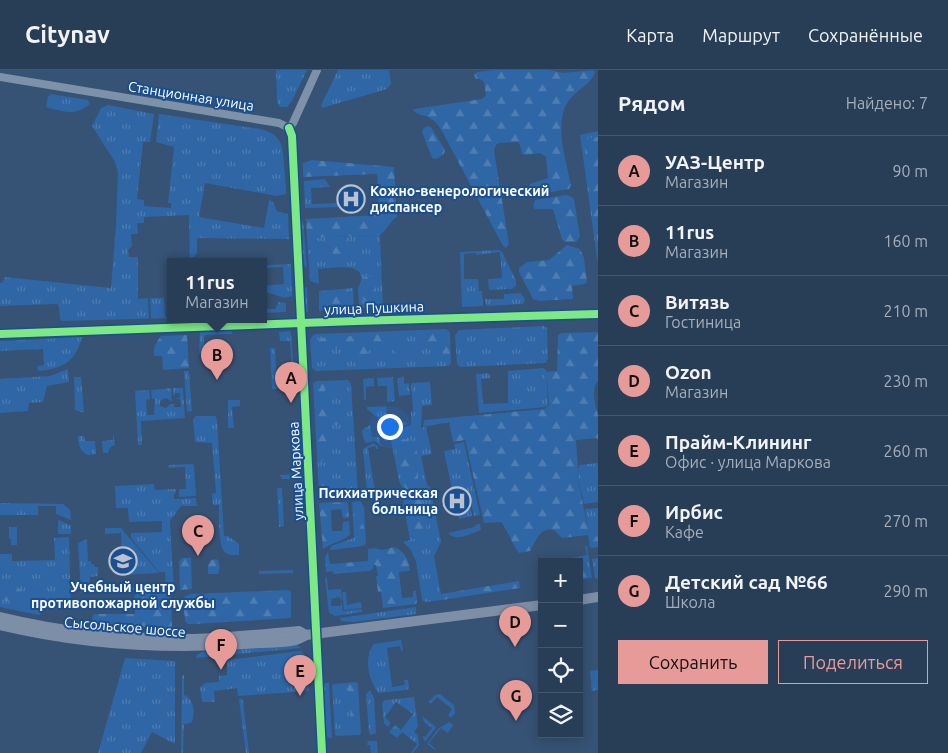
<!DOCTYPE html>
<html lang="ru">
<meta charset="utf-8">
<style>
body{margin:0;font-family:Ubuntu,sans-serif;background:#30455d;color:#f1f3f6}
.controls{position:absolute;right:15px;bottom:15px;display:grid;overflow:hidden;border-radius:0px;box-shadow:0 2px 12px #0003}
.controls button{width:45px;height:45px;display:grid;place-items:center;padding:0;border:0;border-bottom:1px solid #44576d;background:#283e57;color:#f1f3f6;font:25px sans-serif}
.you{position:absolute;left:389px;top:356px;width:18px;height:18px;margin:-12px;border:4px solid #fff;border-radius:50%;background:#1a73e8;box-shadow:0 0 0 8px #1a73e833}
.badge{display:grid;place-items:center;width:32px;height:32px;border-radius:50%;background:#e69b98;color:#111;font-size:16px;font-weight:700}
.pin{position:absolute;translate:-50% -41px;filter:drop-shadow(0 1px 2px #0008)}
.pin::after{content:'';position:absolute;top:26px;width:18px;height:15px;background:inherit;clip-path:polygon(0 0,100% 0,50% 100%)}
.popup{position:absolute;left:167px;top:188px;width:100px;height:65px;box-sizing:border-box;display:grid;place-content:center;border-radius:0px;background:#283e57;filter:drop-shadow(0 1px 4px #0005);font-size:16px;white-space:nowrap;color:#a5aeba}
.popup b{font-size:19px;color:#f1f3f6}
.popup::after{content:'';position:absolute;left:50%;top:100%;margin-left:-10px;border:10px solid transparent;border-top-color:#283e57}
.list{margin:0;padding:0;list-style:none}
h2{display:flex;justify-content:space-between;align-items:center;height:65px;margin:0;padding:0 20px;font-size:21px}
h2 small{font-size:16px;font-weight:400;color:#a5aeba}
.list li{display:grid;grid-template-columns:32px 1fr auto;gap:15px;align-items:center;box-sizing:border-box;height:70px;padding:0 20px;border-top:1px solid #44576d}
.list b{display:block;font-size:19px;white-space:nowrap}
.list p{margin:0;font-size:16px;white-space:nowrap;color:#a5aeba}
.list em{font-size:16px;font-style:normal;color:#a5aeba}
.actions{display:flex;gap:10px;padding:15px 20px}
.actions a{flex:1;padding:11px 0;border:1px solid #e69b98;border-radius:0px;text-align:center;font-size:18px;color:#e69b98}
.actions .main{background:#e69b98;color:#111}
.icon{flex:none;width:28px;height:28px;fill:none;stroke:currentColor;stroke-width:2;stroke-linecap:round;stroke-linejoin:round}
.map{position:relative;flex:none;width:598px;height:683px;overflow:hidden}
header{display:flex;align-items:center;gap:30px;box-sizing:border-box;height:70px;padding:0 25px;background:#283e57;border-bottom:1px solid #44576d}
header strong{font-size:24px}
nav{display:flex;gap:28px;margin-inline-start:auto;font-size:18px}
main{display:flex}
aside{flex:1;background:#283e57}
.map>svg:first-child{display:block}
.grass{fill:url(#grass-tufts)}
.forest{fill:url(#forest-firs)}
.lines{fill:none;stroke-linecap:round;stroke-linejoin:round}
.minor{stroke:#7d92a8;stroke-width:8}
.major{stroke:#7d8ea7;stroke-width:10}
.cycleway-casing{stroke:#1b4f8f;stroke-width:11}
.cycleway{stroke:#7ce984;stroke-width:8}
.labels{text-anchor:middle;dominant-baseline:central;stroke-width:4;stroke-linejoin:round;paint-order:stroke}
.street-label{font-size:14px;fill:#fff;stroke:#1b4f8f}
.poi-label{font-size:14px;font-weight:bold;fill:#fff;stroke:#1b4f8f;text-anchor:start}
</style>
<header>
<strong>Citynav</strong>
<nav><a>Карта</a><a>Маршрут</a><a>Сохранённые</a></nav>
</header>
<main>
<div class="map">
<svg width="598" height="683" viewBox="0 0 598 683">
<defs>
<pattern id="grass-tufts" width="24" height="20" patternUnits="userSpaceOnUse" patternTransform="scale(1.25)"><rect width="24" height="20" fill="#2f66a5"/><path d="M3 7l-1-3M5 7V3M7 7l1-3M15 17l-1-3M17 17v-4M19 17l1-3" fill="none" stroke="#4e7db2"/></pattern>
<pattern id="forest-firs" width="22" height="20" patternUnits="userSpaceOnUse" patternTransform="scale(1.25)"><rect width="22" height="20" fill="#2f66a5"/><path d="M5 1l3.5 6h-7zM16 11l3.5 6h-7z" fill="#4e7db2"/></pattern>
</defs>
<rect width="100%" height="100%" fill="#365274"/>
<g class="grass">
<polygon points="276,0 307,0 292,31 287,37 280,37 277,32"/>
<polygon points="338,0 389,0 391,14 387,19 322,38 321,35"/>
<path d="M51,24L88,30L90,34C75,46 66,42 49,38L46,37L48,27Z"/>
<path d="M108,35L154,44L150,72H143L137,129L144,130V136L171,138V133H168L174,77L156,72L159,44L260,59C282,64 283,76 284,95C285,105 286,114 286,124L277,126L205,113L199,147L264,158L269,130L273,132L277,141L288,144L289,169L197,168V183L194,187H191V191H190L189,145L144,147V153H137L138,164H131L132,176L128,180L129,187H138V229L148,228L149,249L151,248L150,228H164L165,247L171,248L62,251L60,250L59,237L57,234L0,236V213H2L5,207L111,218L116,154L118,102L115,92L92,56L101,38Z"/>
<polygon points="598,61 598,195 580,65"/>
<polygon points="325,109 330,117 311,118 312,134 345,133 345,137 305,138 304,111"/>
<polygon points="303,150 307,199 302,192 300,152"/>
<path d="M380,165L383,238H359C359,232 358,225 358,218C359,214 362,212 361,207C360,192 329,199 318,199L319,214L310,211L307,168Z"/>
<polygon points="499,180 502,182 516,210 516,216 512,219 489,220 488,209 502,208 500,182 476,185 476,183 464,184 464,209 478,209 479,221 482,221 483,236 462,237 460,182"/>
<polygon points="291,194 292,226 285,228 263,221 263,216 284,214 283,197 267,198 267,195"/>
<polygon points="307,217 308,242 304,240 303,219"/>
<polygon points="353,218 354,239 319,241 319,221"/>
<polygon points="521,223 525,229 524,233 522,234 486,236 485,229 504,229 504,224"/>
<polygon points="279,232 286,233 286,242 263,243 263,239 275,239"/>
<polygon points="544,256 547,258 548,288 546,293 460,297 457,294 455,265 459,260"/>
<polygon points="231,259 232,264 206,265 204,267 204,282 202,284 199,283 200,260"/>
<polygon points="446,259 450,262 451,293 449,296 316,301 312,298 310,270 313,265 316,264"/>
<polygon points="290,261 291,264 294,302 292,302 290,271 280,271 279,262"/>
<path d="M82,267C76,292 62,299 38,301L37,296L44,295L43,279L0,281V271Z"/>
<polygon points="270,278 275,278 277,319 272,319"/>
<polygon points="543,298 546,300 548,335 546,337 479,343 476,304 488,303 490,305 490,308 481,309 483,334 508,333 508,301"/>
<polygon points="68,299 69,312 47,316 43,332 29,333 28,341 0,343 0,309 50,306"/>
<polygon points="184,301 189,301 192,341 187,342"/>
<polygon points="404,306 404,314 409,313 410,325 399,326 397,309"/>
<polygon points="74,307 81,307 84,343 75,340"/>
<polygon points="393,307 395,331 387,332 387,316 378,316 377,308"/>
<polygon points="374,308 374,316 366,317 366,330 364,330 363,309"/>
<polygon points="348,310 351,314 358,424 354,426 323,428 319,423 313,313 317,311"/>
<path d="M430,312L432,335L422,336L421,358L426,357L432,384L421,386L427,415L430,417L441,472L434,486L442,530L426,532L422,530L416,491L410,479L403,472L410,470L402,426L406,424L399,411L391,370L385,371L383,366H379L378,355C382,355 385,358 389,359C396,359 405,358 411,355V342L413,341L411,313Z"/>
<polygon points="171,318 172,332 166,328 163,329 160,331 160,336 166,338 170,334 174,334 174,337 181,337 180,329 174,329 180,328 180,323 175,323 175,325 173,325 173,318 183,318 185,348 141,351 142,375 138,375 135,321 149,320 150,329 146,330 147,345 154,345 155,329 152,329 151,320"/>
<polygon points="228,330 240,330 240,336 232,337 234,358 228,358"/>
<polygon points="386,336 388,353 407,352 406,355 389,357 367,339 367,337"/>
<path d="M196,346H215L217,349L224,466H228L239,474V485C233,485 228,486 224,481C218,474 219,445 219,435H213L212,424L216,423L212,373L195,372L193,349Z"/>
<polygon points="370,355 372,367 379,367 380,374 385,376 381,376 375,371 366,373 363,367 362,360"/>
<polygon points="113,363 115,375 110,377 108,383 103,383 102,371 113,370"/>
<polygon points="298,365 300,409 282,409 280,405 298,404 295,366"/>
<path d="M78,366H84L85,371H95L96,384L88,385C79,381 79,375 78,366Z"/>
<polygon points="464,372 480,445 474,446 468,421 453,424 444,381 455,379 454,374"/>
<polygon points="373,373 378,376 378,379 376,379 375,376 368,378 375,422 367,422 363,379"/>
<path d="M598,393V432L584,434C582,422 576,408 579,395Z"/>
<polygon points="192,394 194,395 196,426 179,427 179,419 186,419 185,397 168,398 169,395"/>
<polygon points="154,414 155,420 176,419 176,423 174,423 174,429 196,428 197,436 181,436 170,451 174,519 166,519 165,502 159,502 131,468 131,463 162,462 162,451 129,452 128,438 116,438 115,416"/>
<polygon points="277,418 282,418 284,456 279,457"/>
<polygon points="359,431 361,432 364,437 366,474 363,476 330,480 331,476 354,468 352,432"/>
<polygon points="0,433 63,434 70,440 71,450 56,444 56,436 38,436 38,445 0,445"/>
<polygon points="470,436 472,446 459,449 458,444 461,443 460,438"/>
<polygon points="598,438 598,477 591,478 585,439"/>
<polygon points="59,450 71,456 71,464 58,464 58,451"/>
<path d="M477,454H480L481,460C471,463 456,473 448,463L474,457Z"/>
<polygon points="9,457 17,457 17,475 11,475 11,469 9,469"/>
<polygon points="105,458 121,458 159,503 122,505 121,463 105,464"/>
<polygon points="69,467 71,540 47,538 39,545 0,537 0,484 12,484 12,491 55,490 54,468"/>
<polygon points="87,469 88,491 91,491 91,494 94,494 94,497 98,497 98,506 90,507 90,519 113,518 113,522 81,523 78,473"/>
<polygon points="585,476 587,476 592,508 579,510 579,492 556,491 587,485"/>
<polygon points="598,488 598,508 595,509 592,489"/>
<polygon points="373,495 373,499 370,501 333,504 333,501 354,499 354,497"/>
<polygon points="293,500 293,503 259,504 259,501"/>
<polygon points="327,507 328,520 341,519 342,531 339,527 331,529 331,536 340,536 342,532 343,541 362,539 362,542 335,546 329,543 325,509"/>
<polygon points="162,516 162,519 124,521 124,518"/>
<polygon points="342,522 346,522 347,535 361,532 362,538 344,540"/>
<polygon points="416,537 416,544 353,552 341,551 340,548"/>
<path d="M401,570L403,580L401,581L400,576L387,578L392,617L405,615L404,610H408L409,618L407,620L378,623C369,609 363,588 374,574Z"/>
<polygon points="296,574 301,578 196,588 197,585 202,582"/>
<polygon points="301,581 306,587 309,621 238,626 237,618 214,621 215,632 202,632 200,618 205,613 219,612 219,606 227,605 227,590"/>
<polygon points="125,588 175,591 175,674 152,662 141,683 98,683"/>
<polygon points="598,600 598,620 592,621 590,601"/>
<path d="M184,605V626L186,625C194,631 196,645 191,653L184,654L183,683H181L182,606Z"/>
<polygon points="356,612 358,614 361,663 360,665 338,666 335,665 332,615 335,614"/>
<polygon points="325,613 329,613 332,668 329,668 325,665 323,615"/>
<polygon points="370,620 374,628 376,663 371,665 369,663 366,624"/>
<polygon points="440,624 454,635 455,643 451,648 448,645 452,639 437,627 431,634 429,632 435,625"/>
<polygon points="414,627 418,656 414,662 418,665 419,675 413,683 411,683 417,674 402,662 397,668 389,662 395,655 401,660 413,644 396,632 385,647 391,653 388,657 384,654 382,633 385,630"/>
<polygon points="241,628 243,631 249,683 246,683 239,630"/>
<polygon points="422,646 436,657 425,672 422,666 425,667 432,658 424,652"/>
<polygon points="449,652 453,655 448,663 441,658 429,673 436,679 435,680 427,674 438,659"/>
<polygon points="368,671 377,671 378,683 371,683 370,675 367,675"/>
</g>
<g class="forest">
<path d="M493,0H549L563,3L593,0L595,2C592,13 578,19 571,28C552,48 566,91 571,115L569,119L535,125L531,124L528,118L530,114L548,108L546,87L540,83L525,85L522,84L520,75L518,72L499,73L496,75L494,80L509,174L506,178L503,176L444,65C441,60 437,52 431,49C425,44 417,46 413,40L414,39L482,29L486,25L484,12L480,9H476L474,5L477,2Z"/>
<polygon points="427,56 431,57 445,80 444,84 437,89 432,88 422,62 423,59"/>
<polygon points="598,67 598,175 584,73 588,68"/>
<path d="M312,90L394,97L397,147C389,151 387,161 380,165L307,168L306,149L379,145L377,104L303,107V93Z"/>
<polygon points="566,125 572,127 574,129 580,167 576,172 565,172 562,169 553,139 535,139 533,136 535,130"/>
<path d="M346,170L350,174V180L342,185C334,184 322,182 318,174L325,171Z"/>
<polygon points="567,175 580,179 584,188 587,212 585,214 572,216 573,229 539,231 533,229 519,202 519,198 527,192 549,190"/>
<path d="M366,205L372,207C376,215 379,225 371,233C355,230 361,215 366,205Z"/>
<polygon points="347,220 352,224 351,237 325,239 321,233 320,225 323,221"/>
<polygon points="444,261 447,262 449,266 450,288 447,291 443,288 442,272 419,272 417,269 422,262"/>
<path d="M598,262V311C590,318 596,336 598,345C598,352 598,362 598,370L597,368L576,370L579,414L589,464L598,467V476L590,477L588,465L562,468C559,466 557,461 553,460C540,456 535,473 530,481L519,483L516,479L502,452L484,453L465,370L453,372L449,352L423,357L424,350L545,339L549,335L547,312L543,302L557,301L558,265L562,263Z"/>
<polygon points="372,263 397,264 400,268 401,285 397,286 394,276 371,275 368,269 370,264"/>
<path d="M187,265L189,298L163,300L162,286H154C153,277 156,273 161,266Z"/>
<path d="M356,266C367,268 371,278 367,288L363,289L359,288L356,277L320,279L316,274L319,268H322Z"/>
<polygon points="336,311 338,312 341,316 325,319 326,341 340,343 343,348 340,354 326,356 328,389 327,391 320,390 318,387 314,316 318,313"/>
<polygon points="382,358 392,361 393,365 392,368 387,369 383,365 380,365 379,360"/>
<path d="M407,369C425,375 415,409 419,424C422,434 429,447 426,458C425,464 421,467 415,469L411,468L404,430L408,423L402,411L395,374L398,370Z"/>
<polygon points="326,400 328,402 329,419 341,419 345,414 348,416 346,425 329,427 323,424 321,403"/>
<path d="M347,432L348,434L349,448H343L341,439L331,440L332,461H342L343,452L349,451L350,464C344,471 331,473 323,479L319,433Z"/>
<polygon points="359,435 362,440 363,467 362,470 358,472 356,469 354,438"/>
<path d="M394,477C405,481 409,490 410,501L399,502L402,528L413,527V521H416L417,532L416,534L383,538L381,522H378L376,506H378L376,495L354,497V499L326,502L325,487L328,482L330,494L368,491V479L374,478L382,480Z"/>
<polygon points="182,488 191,488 192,519 180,520 179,492"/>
<polygon points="216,489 218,490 220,497 218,504 208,504 208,495 211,490"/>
<polygon points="586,494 589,498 590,506 579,509 581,498"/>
<polygon points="519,511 520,518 442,530 441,524"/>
<polygon points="4,514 20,519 26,527 25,532 16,533 2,530 0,527 0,517"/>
<polygon points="288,520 291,522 291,548 194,554 188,554 185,551 183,528 190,524"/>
<polygon points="169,523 171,526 172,559 99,553 92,550 93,545 96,544 135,544 134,527 136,524"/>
<polygon points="353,614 356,617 359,661 357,664 338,664 337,662 338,660 349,659 351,657 350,623 349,620 336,620 335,617 337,615"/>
</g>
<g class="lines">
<g class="minor">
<polyline points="0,7 279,53 289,58"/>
<polyline points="289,58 292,66 322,683"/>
<polyline points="289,58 293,53 317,0"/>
<polyline points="0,264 356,251 598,244"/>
</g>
<g class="major">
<polyline points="579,530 598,527"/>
<path d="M0,547C62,562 129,569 193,569C228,568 264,564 299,561L306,565L542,535"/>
<path d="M0,555C84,575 172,580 258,573C273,572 294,574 306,565"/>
</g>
<g class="cycleway-casing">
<g id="cycleway">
<polyline points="289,58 292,66 322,683"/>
<polyline points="0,264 356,251 598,244"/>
</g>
</g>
<use href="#cycleway" class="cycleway"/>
</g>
<defs>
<g id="hospital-ring" transform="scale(1.4375)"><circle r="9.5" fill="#1b4f8f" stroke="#b9c2ce" stroke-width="1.5"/><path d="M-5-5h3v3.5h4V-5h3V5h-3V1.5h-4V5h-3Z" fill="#b9c2ce"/></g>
<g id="university-ring" transform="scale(1.4375)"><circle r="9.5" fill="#1b4f8f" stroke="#b9c2ce" stroke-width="1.5"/><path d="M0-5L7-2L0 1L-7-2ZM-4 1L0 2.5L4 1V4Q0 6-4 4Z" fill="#b9c2ce"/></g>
</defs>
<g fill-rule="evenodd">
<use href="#hospital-ring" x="351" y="129"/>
<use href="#hospital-ring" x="457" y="431"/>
<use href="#university-ring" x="123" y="491"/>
</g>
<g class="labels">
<g class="street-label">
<text transform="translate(191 26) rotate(9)">Станционная улица</text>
<text transform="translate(374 238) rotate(-2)">улица Пушкина</text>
<text transform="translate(296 401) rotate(-93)">улица Маркова</text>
<text transform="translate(125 557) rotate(5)">Сысольское шоссе</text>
</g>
<g class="poi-label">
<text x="370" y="121">Кожно-венерологический<tspan x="370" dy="16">диспансер</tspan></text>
<text x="438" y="423" text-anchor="end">Психиатрическая<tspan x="438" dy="16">больница</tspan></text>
<text x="123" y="517" text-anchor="middle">Учебный центр<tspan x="123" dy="16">противопожарной службы</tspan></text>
</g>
</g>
</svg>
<div class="controls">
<button>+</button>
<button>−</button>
<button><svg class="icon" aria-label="locate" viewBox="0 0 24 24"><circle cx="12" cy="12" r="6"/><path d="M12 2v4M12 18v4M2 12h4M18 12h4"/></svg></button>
<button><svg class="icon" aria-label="layers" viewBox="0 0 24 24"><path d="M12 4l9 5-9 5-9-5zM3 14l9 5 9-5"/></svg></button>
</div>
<div class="you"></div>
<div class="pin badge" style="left:291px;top:333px">A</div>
<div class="pin badge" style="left:217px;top:310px">B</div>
<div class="popup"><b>11rus</b>Магазин</div>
<div class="pin badge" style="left:198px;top:486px">C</div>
<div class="pin badge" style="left:515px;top:577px">D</div>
<div class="pin badge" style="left:300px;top:626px">E</div>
<div class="pin badge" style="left:221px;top:600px">F</div>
<div class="pin badge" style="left:516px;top:651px">G</div>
</div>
<aside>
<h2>Рядом<small>Найдено: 7</small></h2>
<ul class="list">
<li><span class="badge">A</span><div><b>УАЗ-Центр</b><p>Магазин</p></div><em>90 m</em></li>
<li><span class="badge">B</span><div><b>11rus</b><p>Магазин</p></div><em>160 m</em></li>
<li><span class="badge">C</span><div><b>Витязь</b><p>Гостиница</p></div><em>210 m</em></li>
<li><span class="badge">D</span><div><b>Ozon</b><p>Магазин</p></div><em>230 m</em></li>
<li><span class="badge">E</span><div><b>Прайм-Клининг</b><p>Офис · улица Маркова</p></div><em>260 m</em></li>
<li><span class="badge">F</span><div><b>Ирбис</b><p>Кафе</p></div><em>270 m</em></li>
<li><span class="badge">G</span><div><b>Детский сад №66</b><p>Школа</p></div><em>290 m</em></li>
</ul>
<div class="actions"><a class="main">Сохранить</a><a>Поделиться</a></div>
</aside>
</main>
